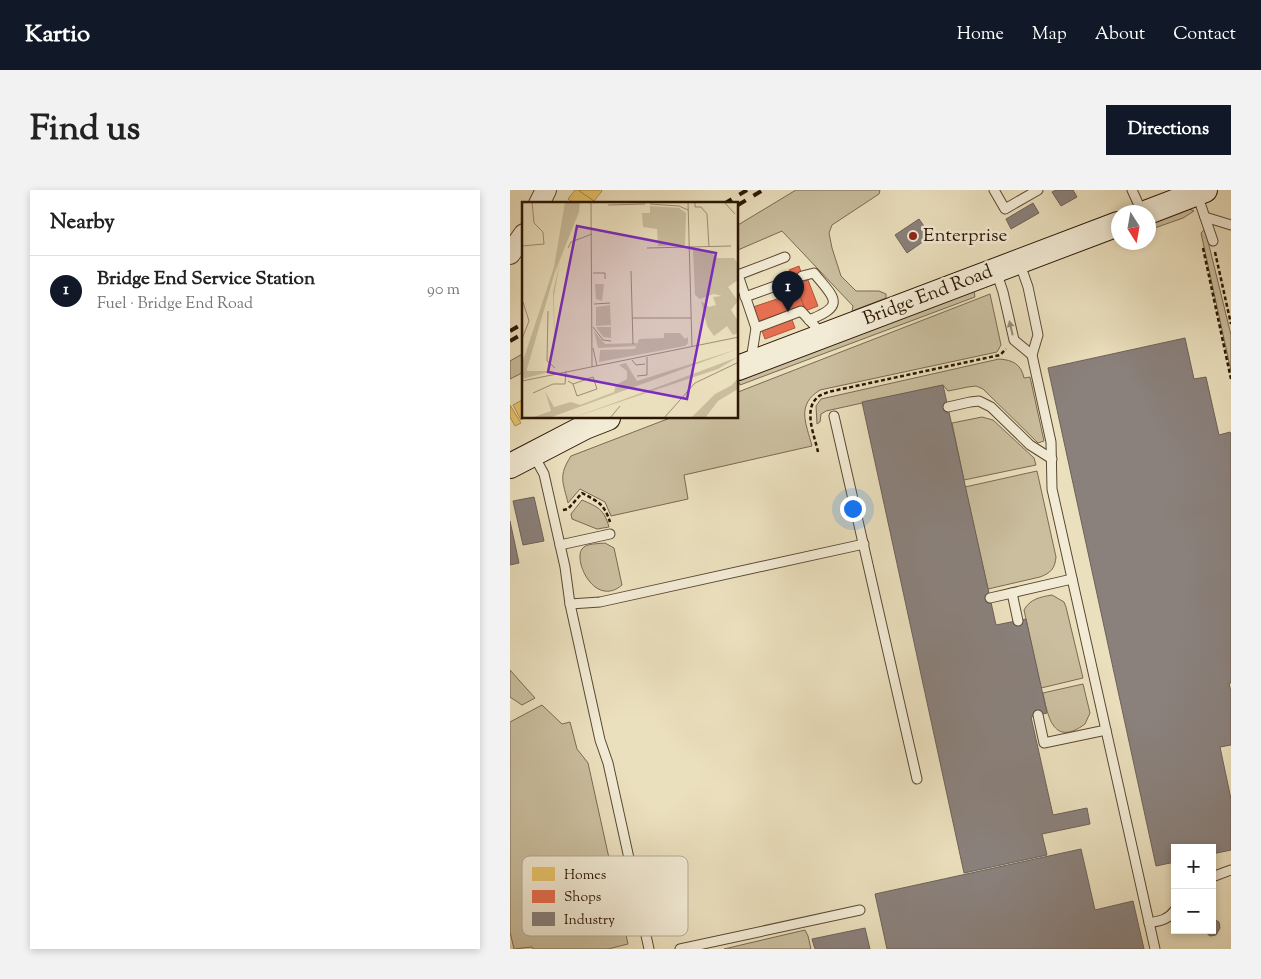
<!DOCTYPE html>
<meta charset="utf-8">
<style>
body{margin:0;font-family:"Sorts Mill Goudy",serif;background:#f2f2f2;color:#222}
.controls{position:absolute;right:15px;bottom:15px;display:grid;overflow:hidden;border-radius:0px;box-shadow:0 2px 8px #0003}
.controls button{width:45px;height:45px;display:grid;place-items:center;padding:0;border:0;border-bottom:1px solid #e0e0e0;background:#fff;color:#222;font:25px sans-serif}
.compass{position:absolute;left:601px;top:15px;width:45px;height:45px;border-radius:50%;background:#fff;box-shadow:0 2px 8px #0003;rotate:169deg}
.you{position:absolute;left:342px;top:318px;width:18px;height:18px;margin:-12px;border:4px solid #fff;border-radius:50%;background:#1a73e8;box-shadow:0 0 0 8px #1a73e833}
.badge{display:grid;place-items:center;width:32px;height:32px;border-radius:50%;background:#111827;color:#fff;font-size:16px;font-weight:700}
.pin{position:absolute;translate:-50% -41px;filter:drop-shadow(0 1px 2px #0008)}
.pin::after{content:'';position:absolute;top:26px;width:18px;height:15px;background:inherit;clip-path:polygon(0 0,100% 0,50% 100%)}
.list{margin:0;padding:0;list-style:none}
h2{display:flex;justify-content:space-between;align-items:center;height:65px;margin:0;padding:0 20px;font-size:21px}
h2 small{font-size:16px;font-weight:400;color:#767676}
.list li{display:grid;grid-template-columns:32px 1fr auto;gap:15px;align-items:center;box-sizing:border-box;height:70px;padding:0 20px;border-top:1px solid #e0e0e0}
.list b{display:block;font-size:19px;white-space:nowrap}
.list p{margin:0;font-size:16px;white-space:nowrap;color:#767676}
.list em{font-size:16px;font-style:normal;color:#767676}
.map{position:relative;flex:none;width:721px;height:759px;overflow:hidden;border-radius:0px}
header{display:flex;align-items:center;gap:30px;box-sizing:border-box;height:70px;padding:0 25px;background:#111827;color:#fff}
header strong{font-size:24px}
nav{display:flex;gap:28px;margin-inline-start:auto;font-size:18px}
.intro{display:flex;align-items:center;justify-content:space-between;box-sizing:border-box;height:120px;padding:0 30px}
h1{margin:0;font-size:35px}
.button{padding:12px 22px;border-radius:0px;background:#111827;color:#fff;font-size:18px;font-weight:700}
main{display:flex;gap:30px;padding:0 30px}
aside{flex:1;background:#fff;border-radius:0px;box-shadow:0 2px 8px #0003}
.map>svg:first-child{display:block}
.green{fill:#cabe9e;stroke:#7a6a51}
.homes{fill:#e9c46a;stroke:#b0904b}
.shops{fill:#e76f51;stroke:#af543a}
.industry{fill:#8a817c;stroke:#6e6158}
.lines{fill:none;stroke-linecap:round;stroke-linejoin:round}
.service-casing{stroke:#5b4832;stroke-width:11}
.tertiary-casing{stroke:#5b4832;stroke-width:22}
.secondary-casing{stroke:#2b1604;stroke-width:26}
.path{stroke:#2b1604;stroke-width:2.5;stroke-dasharray:4 2.5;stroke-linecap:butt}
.service{stroke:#f2ebd5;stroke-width:9}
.tertiary{stroke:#f2ebd5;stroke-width:20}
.secondary{stroke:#f2ebd5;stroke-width:24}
.rail{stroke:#2b1604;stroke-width:4;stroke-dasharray:9 9;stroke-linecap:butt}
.oneway{fill:#988b77}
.poi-dot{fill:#8f2418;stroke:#f2ebd5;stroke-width:2}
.labels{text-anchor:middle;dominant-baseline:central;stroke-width:5;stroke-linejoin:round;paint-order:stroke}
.poi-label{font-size:19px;fill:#2b1604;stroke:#f2ebd5;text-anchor:start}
.street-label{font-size:19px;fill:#2b1604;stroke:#f2ebd5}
.inset-road{fill:none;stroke:#9e8f74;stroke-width:1}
.view{fill:#7b2cbf;fill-opacity:0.15;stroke:#7b2cbf;stroke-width:2.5}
.inset-edge{fill:none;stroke:#2b1604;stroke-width:2.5}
.key{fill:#f2ebd5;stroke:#b6ab96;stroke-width:1}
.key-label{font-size:14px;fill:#2b1604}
</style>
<header>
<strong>Kartio</strong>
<nav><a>Home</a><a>Map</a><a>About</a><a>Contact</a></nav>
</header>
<div class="intro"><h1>Find us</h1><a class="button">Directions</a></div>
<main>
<aside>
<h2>Nearby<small></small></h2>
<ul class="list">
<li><span class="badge">1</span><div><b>Bridge End Service Station</b><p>Fuel · Bridge End Road</p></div><em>90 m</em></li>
</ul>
</aside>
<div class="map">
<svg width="721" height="759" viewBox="0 0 721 759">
<rect width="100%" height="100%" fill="#ebe0be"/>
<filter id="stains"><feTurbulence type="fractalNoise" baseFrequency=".004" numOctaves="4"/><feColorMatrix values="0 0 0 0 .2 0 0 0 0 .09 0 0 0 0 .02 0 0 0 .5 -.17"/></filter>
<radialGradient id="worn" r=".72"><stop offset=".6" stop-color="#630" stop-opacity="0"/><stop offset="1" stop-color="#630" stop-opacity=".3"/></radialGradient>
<g class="green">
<polygon points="286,0 370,0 369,4 322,35 319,43 322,58 331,86 346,101 369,101 376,104 376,108 342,121 343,116 272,41 228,60 228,35"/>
<polygon points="677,18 684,21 673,28 639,40 639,31"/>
<polygon points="695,39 721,145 721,181 691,43"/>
<polygon points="467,98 467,100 464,101 465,107 230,195 228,190"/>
<path d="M480,104L491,155L487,162L310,200C286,215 296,233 302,256L174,285L178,309L101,326L95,312L70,299L58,313C53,292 48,286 61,266L160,228H228V202Z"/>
<polygon points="14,163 14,182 0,189 0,171"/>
<path d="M489,169C503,170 511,174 514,188L520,187L534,251L528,253L473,199L466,196L458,197L438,201L433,195L316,221L311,224L310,232L307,234L306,216L311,209Z"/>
<polygon points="472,227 483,230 524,268 526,275 454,290 442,233"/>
<path d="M527,281L546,367C545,378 541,383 530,387L478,399L455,297Z"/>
<path d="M72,310C88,317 94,319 99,337L87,339L62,329L61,324Z"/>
<path d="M95,353L104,358L112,395C85,418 63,371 72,359C76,353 88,354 95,353Z"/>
<path d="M542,405L554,412L556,417L573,488L531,498L514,420C520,409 530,407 542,405Z"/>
<polygon points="0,480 25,508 12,515 0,507"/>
<path d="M573,494L580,523L575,534C544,557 538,528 533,503Z"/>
<polygon points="32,515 52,534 60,532 67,559 78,573 118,754 98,759 23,759 22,757 4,759 0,742 0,532"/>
<polygon points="295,740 298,746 301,759 214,759"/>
</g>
<g class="homes">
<polygon points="65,0 68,0 84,11 82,14 65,14 58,9"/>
<polygon points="68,0 91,0 92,1 84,11"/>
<polygon points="14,209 14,228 11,230 3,215"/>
<polygon points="0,215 11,233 5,236 0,227"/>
</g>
<g class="shops">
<polygon points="289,76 294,91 298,90 308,116 295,121 285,94 272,99 269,90 281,85 279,80"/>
<polygon points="289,103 296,122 281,127 285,138 255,149 243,117 273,107 274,108"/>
</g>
<g class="industry">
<polygon points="546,0 563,0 567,7 551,16 542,2"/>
<polygon points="523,13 529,23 501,39 496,29"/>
<polygon points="409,29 421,46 397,63 385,45"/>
<polygon points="675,148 684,189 696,187 709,245 720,242 721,246 721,493 719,493 721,502 721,555 710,557 721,609 721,660 702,664 702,658 665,658 665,672 646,676 538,178"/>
<polygon points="433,195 486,435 516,429 537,523 521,527 543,625 577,618 580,634 532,644 537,665 454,683 352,212"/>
<polygon points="24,307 34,351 13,355 3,311"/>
<polygon points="0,331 9,373 0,375"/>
<polygon points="571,659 585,720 623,711 634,759 377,759 365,704"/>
<polygon points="702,728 709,732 710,738 706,745 700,746 693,740 702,740"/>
<polygon points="355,738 360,759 305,759 302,749"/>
</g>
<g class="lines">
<g class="service-casing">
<g id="service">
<polyline points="484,0 495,19 528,0"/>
<polyline points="622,0 632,22"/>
<polyline points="687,4 703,51"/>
<polyline points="695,27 721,35"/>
<polyline points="510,74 518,97 528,145 522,165 541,252 542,299 645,759"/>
<polyline points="486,81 493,102 504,150 522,165"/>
<path d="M292,86L304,83C324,108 337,115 299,130"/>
<polyline points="235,107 271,94"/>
<polyline points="246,138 291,121 313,145"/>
<polyline points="241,170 246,138 228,85 275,67"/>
<polyline points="438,217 460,212 469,211 481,217 520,255 542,269"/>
<polyline points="324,226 407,589"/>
<polyline points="23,264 34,284 55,377 60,414 90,550 98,573 139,759"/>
<polyline points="50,355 100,344"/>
<polyline points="502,403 508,431"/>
<polyline points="480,408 562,389"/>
<polyline points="60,414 90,412 354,354"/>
<polyline points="528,525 534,553 596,540"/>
<polyline points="702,687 721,680"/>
<path d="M639,733C650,731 658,730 665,720"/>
<polyline points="170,759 350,720"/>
</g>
</g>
<g class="tertiary-casing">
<g id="tertiary">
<polyline points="29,14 36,0"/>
<polyline points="0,64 14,44"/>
</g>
</g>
<g class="secondary-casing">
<g id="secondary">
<polyline points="638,22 695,0"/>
<polyline points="228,178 608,34"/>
<polyline points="0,276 75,237 98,228"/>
</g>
</g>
<g class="path">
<polyline points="693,58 721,189"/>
<polyline points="705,62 721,134"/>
<path d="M308,262C305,247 293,220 307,208C309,205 314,204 318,202L490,165L496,159"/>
<path d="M53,320L58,319L72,303C89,312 94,314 100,332"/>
</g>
<use href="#service" class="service"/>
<use href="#tertiary" class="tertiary"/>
<use href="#secondary" class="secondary"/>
<g class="rail">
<polyline points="214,14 237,0"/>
<polyline points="228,15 253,0"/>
<polyline points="0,141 14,133"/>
<polyline points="0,151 14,143"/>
</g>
</g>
<defs><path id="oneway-solid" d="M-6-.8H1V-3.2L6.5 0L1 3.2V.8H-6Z" transform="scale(1.25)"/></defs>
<use class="oneway" href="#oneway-solid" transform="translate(501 138) rotate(-103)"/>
<circle class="poi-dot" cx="403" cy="46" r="5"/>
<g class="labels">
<g class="poi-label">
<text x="413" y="46">Enterprise</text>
</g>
<g class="street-label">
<text transform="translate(418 106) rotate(-21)">Bridge End Road</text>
</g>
</g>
<g transform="translate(12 12)">
<rect width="216" height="216" fill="#ebe0be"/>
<path d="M43,0H58L57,10L33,70L5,167V169H31L0,177V162L32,65ZM128,4L157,6L164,11L163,43L136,44L135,27L121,25L120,11H128ZM171,48L189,49L193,56H212L216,61V78L206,85L216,99L209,108L216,119V131L211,133L205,124L192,134L185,124L179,99L187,105L194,103L191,95L200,94L192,92L178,97L173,93ZM38,60L32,94L33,164L31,90ZM73,82H82L80,99L74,97ZM88,103L89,123L74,124V105ZM74,125H89V136L81,135ZM72,129L83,142L115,141L114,144L76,146ZM142,131H158L163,137L166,135V141L163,144L77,160L78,148L113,147L117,137L142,136ZM216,147L27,216H9L29,209L23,189L32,205L49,200L58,203L92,190L94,183L105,177V169L97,163L104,161L115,179ZM216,155L196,167L50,216L144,182ZM216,176V187L196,199L183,216H169L193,192L210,183Z" fill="#cabe9e"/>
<path class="inset-road" d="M69,0L70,165M166,0L170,145M173,0V5H179L185,12L187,45M202,0L213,12M128,2L157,4L166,8M86,3L123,2M0,44L22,42L21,30L12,21L10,0M46,46L49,40L70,32M125,46L209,44M109,69L111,142M71,71H83V77M72,102L88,101M26,109L25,159L33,166M110,116H169M71,125L81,138L89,139M0,137L7,119L1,100M71,146L75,164M110,158L114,163L123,162M115,174L125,173V155M0,179L217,135M46,179L51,182L55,194L75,187L71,175L51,182M11,191L31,182H43L44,169M88,216L98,204M142,216L173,181L217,160"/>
<path class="view" d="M55,24L194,51L165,197L26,170Z"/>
<rect width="216" height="216" class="inset-edge"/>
</g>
<rect x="12" y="666" width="166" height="80" rx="8" class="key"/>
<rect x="22" y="677" width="23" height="14" fill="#e9c46a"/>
<rect x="22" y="700" width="23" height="13" fill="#e76f51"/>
<rect x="22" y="722" width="23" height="14" fill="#8a817c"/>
<g class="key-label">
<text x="54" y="689">Homes</text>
<text x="54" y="711">Shops</text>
<text x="54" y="734">Industry</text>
</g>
<rect width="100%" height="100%" filter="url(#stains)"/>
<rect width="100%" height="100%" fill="url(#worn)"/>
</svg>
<div class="controls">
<button>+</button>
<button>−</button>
</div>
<svg class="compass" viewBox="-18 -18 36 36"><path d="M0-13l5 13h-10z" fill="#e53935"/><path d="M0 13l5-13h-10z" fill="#767676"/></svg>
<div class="you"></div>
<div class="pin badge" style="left:278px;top:122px">1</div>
</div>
</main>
